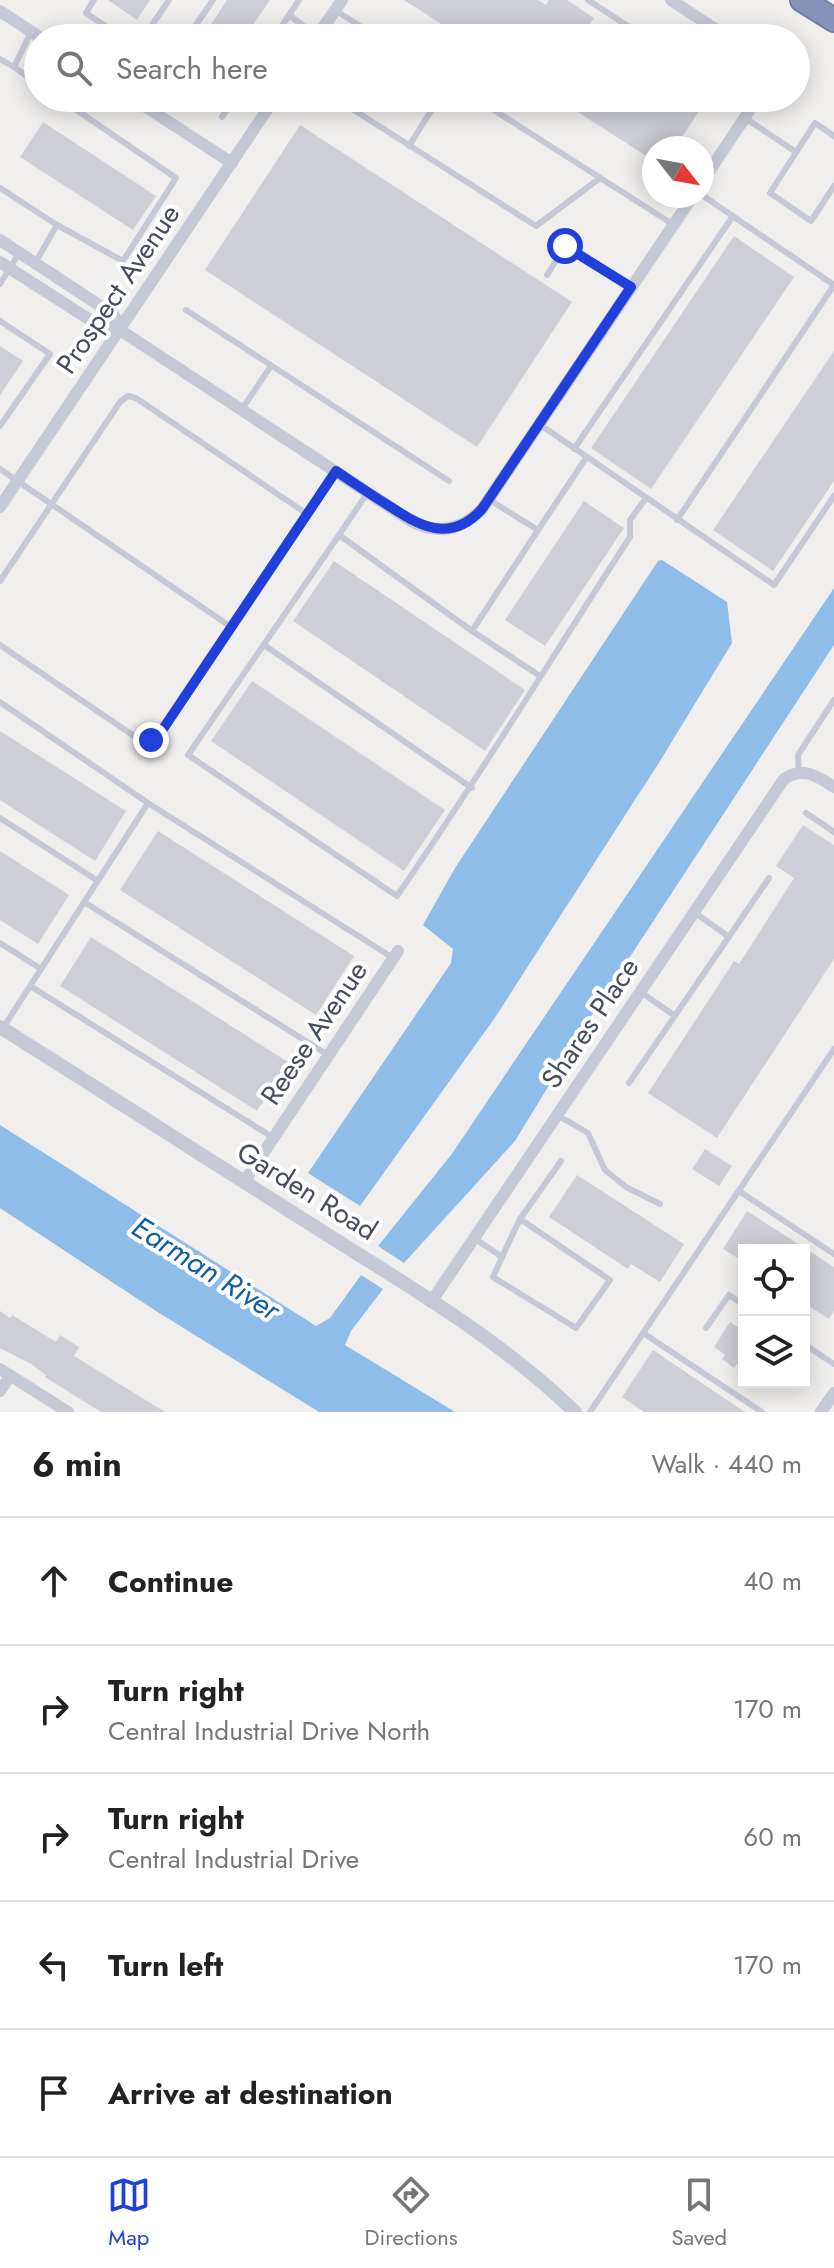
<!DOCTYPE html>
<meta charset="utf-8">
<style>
body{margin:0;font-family:Jost,sans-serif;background:#f6f6f6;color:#222}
.controls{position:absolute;right:24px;bottom:24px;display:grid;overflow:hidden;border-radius:0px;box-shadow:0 4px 20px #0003}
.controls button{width:72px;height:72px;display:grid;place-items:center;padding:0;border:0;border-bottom:2px solid #e0e0e0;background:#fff;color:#222;font:40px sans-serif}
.compass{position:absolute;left:642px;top:136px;width:72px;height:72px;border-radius:50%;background:#fff;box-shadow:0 4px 20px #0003;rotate:121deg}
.stop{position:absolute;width:24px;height:24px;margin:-18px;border:6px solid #2040d9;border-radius:50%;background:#fff}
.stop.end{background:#2040d9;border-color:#fff;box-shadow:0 2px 8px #0008}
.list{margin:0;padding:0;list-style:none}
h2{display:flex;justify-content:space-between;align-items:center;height:104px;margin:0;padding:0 32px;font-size:34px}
h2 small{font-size:26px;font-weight:400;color:#767676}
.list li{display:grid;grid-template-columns:52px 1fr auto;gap:24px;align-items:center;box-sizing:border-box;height:128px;padding:0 32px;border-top:2px solid #e0e0e0}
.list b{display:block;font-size:30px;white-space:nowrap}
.list p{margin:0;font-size:26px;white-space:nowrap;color:#767676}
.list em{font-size:26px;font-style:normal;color:#767676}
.icon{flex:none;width:44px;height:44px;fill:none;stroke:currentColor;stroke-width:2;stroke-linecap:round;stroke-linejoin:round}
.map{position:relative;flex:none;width:834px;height:1412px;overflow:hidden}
.search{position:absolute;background:#fff;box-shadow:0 4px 20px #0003;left:24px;right:24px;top:24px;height:88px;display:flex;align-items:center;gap:20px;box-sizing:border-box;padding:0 28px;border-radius:44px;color:#767676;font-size:30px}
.sheet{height:744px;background:#fff}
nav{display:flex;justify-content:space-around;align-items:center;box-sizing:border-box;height:112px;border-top:2px solid #e0e0e0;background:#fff;font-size:22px;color:#767676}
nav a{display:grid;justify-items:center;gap:4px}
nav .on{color:#2040d9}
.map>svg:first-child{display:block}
.water{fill:#8dbde8}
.building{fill:#cecfd6}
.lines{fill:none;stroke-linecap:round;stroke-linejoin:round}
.motorway-casing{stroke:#737ea7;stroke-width:26}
.service{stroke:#c5c9d5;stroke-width:6}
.minor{stroke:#c5c9d5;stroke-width:12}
.tertiary{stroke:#c5c9d5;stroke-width:14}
.motorway{stroke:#8893bb;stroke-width:22}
.route{stroke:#2040d9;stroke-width:10}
.labels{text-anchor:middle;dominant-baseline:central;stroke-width:8;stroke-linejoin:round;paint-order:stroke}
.street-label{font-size:28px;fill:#474c5b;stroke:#fff}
.water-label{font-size:30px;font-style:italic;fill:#125ea3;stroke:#fff}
</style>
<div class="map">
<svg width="834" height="1412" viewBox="0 0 834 1412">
<rect width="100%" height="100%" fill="#f1efee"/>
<g class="water">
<polygon points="662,560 727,602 732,643 660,761 494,1019 360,1206 308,1173 451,963 453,949 423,925 455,868 658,561"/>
<polygon points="834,588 834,645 590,1018 515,1141 404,1263 378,1246 451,1155"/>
<polygon points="0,1125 316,1326 330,1318 361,1275 383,1289 351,1331 345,1345 455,1412 319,1412 156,1311 0,1208"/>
</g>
<g class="building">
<polygon points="108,0 150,0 137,20"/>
<polygon points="227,0 270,0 244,38 202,38"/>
<polygon points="404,0 538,0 546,5 549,0 567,0 594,18 581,38 463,38"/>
<polygon points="556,98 686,98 684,101 699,111 675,148 654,148 654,161"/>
<polygon points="43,122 156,196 133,230 20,157"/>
<polygon points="300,125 572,302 477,447 205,270"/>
<polygon points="734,236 794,277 651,489 591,448"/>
<polygon points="0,346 23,361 0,395"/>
<polygon points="834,351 834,481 773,571 713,530"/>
<polygon points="584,501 624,528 545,646 505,620"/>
<polygon points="334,561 525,690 485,751 293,621"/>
<polygon points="252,681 445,810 404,871 211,741"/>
<polygon points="0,731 126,811 95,861 0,800"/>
<polygon points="803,825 834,845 834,959 717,1138 648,1093 734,961 739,964 794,878 776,866"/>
<polygon points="158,831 354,956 316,1015 120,890"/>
<polygon points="0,851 69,895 38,944 0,920"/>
<polygon points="91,937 288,1062 257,1111 60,986"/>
<polygon points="705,1149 732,1166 719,1186 692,1169"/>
<polygon points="577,1175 684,1244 660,1282 631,1264 628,1269 549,1217"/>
<polygon points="747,1211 834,1267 834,1311 829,1319 804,1303 804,1250 744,1250 744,1262 723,1249"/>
<polygon points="0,1311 10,1318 12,1315 56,1342 60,1335 79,1347 74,1356 165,1412 101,1412 45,1377 46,1375 31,1364 0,1348"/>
<polygon points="730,1322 744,1331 744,1368 737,1364 734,1368 722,1359 725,1355 714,1347"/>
<polygon points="653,1350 745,1412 644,1412 622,1397"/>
</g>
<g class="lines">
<g class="motorway-casing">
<polyline id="motorway" points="802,0 834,20"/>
</g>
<g class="service">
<polyline points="94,0 86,13 123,38"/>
<polyline points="299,0 289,15 317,36"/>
<polyline points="588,0 646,38"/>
<polyline points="335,10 379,38"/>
<polyline points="31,32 14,67 38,84"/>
<polyline points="143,38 169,0"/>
<polyline points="187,38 213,0"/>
<polyline points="274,38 289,15"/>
<polyline points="0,59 14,67"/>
<polyline points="335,98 536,226 600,178"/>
<polyline points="420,98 434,107"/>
<polyline points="475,98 674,225"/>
<polyline points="222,117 235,98"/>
<polyline points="745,118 796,152"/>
<polyline points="834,136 815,123 770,193 811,221 834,186"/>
<polyline points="409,146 439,98"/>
<polyline points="0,188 57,225"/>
<polyline points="702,195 834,285"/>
<polyline points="35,263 57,225 123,261 176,178 59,98"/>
<polyline points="547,275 565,246 631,287"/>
<polyline points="0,284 19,253"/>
<polyline points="186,310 449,481"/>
<polyline points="0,321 50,354 0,426"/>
<polyline points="242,409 271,366"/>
<polyline points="539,424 774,585 834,496"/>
<polyline points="574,449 733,216"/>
<polyline points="0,469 231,627"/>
<polyline points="368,492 339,535 472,631"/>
<polyline points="488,499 538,530 586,458"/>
<polyline points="677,520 834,285"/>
<polyline points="538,530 472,631 540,676"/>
<path d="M339,535L188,755L397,896C478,779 552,657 630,537V520L646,498"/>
<polyline points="0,581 120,402 128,396 136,398 307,514"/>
<polyline points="0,645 137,738 151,740 161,732 336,471"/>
<polyline points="264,645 472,788"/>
<polyline points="0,702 148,803 3,1028"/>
<polyline points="799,772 798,755 834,700"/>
<polyline points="148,803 390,956 391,962"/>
<polyline points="806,813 834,832"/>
<polyline points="0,818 98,881"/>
<polyline points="84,902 328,1055"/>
<polyline points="694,912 729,937"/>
<polyline points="0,943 41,969"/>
<polyline points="30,986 274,1138"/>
<polyline points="642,993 675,1016"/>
<polyline points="629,1083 769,878"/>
<polyline points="557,1115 588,1133 605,1170 626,1187 660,1204"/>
<polyline points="739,1191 834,1254"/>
<polyline points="474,1238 502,1257 493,1277 576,1328 610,1280 520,1219 561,1161"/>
<polyline points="502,1257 520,1219"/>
<polyline points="706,1328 729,1295 744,1305"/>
<polyline points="643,1333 762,1412"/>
<polyline points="804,1344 834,1364"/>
<polyline points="590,1412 834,1049"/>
</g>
<g class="minor">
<polyline points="671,0 729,38"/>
<polyline points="0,11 41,38"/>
<polyline points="316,38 342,0"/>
<polyline points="132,98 232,163"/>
<polyline points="702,182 748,113 755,98"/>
<polyline points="0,240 114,315 120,330"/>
<path d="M0,262L98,325L120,330L411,521C437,535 462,530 482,509L693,196"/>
<polyline points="0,507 275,98"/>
<polyline points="244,1182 398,951"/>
<path d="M431,1302L784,779C803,766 817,776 834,787"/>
<polyline points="0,1369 68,1412"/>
<polyline points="0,1391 10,1376"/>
<polyline points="821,1412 834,1393"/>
</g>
<path class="tertiary" d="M0,1027C108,1095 216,1164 323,1232C410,1287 501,1340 575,1412"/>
<use href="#motorway" class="motorway"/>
</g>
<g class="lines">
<path class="route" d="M151,740L161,732L336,471C351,481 367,492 383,502C417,524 448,546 482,509L631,287L565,246"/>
</g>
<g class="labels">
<g class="street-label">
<text transform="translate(118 289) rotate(-56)">Prospect Avenue</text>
<text transform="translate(590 1023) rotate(-56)">Shares Place</text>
<text transform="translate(314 1033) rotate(-56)">Reese Avenue</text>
<text transform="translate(307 1191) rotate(32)">Garden Road</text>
</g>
<g class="water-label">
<text transform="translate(206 1268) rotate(32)">Earman River</text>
</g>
</g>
</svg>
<div class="controls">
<button><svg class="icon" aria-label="locate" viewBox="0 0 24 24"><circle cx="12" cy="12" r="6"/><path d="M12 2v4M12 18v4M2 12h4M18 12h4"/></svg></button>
<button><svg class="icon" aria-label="layers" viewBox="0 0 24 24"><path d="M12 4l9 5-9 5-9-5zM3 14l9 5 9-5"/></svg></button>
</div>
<svg class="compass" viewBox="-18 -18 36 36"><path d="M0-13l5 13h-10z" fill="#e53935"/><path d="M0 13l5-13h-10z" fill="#767676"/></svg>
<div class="stop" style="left:565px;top:246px"></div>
<div class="stop end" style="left:151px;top:740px"></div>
<div class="search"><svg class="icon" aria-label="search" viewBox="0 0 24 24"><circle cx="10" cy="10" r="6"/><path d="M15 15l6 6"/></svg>Search here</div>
</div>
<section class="sheet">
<h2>6 min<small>Walk · 440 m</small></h2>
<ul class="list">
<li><svg class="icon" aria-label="ahead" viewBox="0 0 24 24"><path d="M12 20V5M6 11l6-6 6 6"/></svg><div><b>Continue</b></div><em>40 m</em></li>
<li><svg class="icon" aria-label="right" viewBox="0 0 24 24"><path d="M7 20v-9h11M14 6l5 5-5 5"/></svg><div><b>Turn right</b><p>Central Industrial Drive North</p></div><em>170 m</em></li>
<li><svg class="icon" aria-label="right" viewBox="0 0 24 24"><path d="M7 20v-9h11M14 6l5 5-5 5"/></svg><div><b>Turn right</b><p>Central Industrial Drive</p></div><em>60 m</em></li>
<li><svg class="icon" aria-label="left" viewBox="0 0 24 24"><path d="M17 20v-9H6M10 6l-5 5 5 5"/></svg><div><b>Turn left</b></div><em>170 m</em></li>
<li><svg class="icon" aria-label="arrive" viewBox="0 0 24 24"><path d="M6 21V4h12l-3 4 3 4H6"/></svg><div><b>Arrive at destination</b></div></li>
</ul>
</section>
<nav>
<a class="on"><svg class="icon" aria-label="map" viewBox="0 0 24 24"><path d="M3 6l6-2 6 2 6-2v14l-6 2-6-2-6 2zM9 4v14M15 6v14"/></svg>Map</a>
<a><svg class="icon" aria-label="directions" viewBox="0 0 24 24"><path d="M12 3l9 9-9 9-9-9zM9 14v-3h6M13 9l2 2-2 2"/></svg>Directions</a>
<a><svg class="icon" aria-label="saved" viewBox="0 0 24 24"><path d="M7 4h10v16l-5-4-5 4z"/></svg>Saved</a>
</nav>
